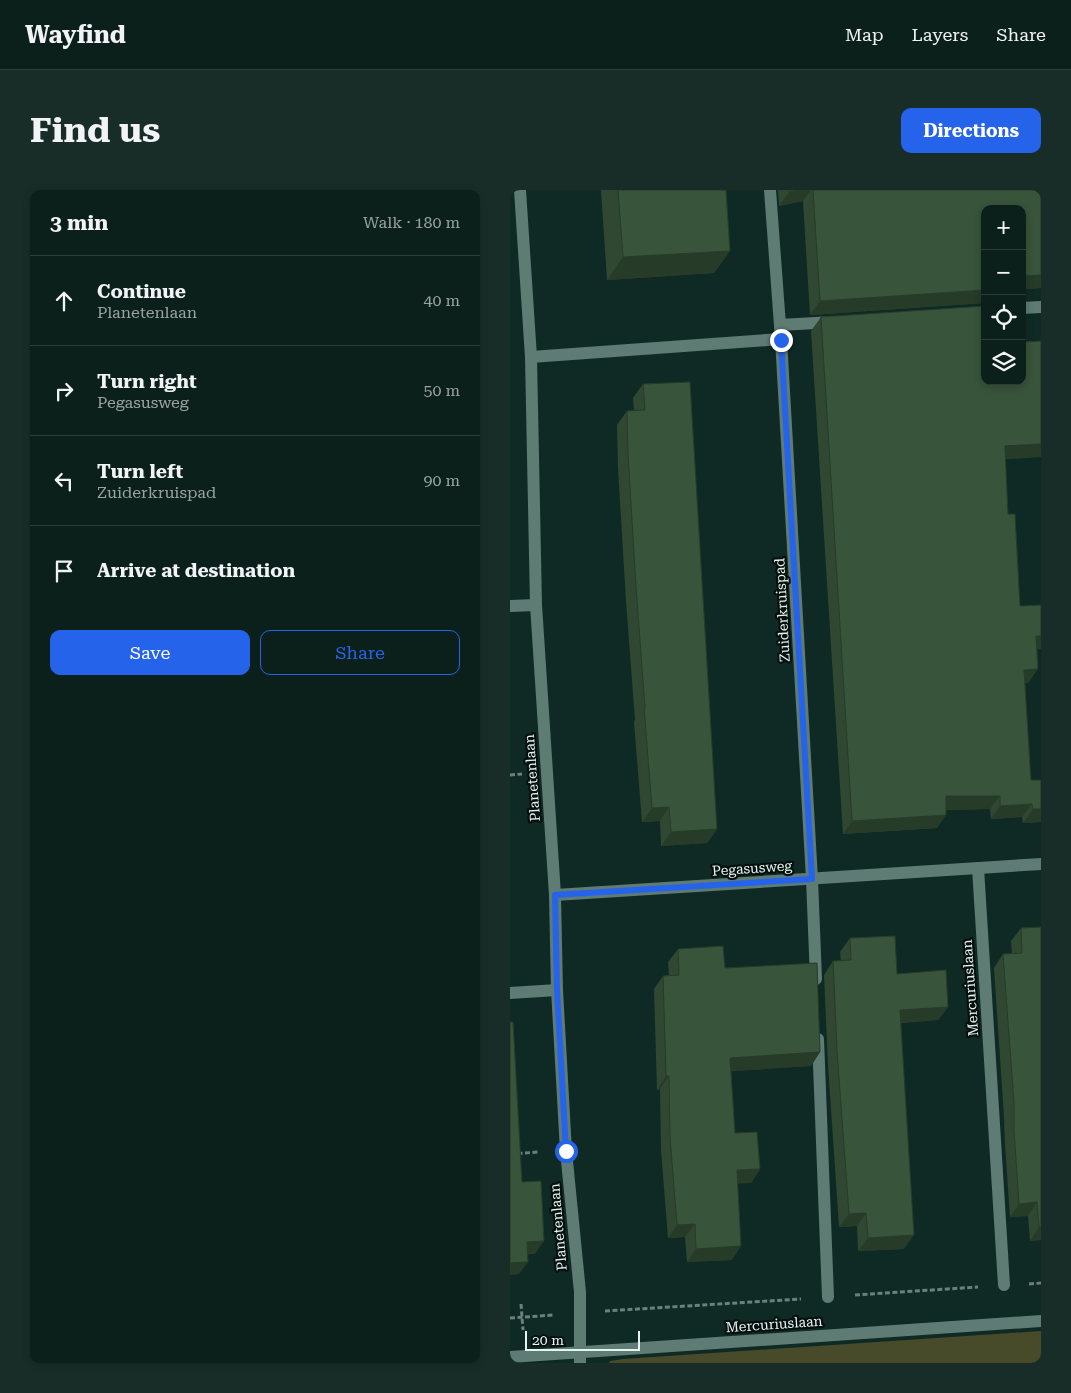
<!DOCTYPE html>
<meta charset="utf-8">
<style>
body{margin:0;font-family:"Roboto Serif",serif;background:#192d28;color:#f1f3f6}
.controls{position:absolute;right:15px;top:15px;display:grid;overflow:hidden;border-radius:10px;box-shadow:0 2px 8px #0003}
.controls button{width:45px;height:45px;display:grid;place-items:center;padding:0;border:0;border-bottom:1px solid #2b3e3a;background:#0b201b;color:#f1f3f6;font:25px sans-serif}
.scale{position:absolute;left:15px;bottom:12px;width:115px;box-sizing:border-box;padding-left:5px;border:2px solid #e4f4f0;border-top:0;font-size:14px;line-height:18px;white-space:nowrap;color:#e4f4f0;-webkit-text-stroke:4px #06100e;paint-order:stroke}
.stop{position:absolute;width:15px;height:15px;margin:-11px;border:4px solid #2563eb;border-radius:50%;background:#fff}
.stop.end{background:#2563eb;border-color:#fff;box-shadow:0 1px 5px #0008}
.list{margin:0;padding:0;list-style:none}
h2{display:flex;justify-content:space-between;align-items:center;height:65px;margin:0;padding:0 20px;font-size:21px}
h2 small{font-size:16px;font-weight:400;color:#9aa3a3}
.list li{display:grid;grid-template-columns:32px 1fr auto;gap:15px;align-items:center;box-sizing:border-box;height:90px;padding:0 20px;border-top:1px solid #2b3e3a}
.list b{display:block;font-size:19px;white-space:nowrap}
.list p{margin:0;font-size:16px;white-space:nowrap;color:#9aa3a3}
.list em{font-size:16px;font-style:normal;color:#9aa3a3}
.actions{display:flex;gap:10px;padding:15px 20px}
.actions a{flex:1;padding:11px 0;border:1px solid #2563eb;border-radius:10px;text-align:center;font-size:18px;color:#2563eb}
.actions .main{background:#2563eb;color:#fff}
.icon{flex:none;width:28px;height:28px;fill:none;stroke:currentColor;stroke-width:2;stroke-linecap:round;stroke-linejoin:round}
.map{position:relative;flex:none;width:531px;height:1173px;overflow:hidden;border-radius:10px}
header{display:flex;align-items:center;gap:30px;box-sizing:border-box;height:70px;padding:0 25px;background:#0b201b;border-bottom:1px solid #2b3e3a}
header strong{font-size:24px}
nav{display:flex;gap:28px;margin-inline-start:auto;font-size:18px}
.intro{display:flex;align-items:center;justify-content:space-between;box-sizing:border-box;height:120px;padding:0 30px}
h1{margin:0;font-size:35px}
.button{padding:12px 22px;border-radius:10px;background:#2563eb;color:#fff;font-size:18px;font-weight:700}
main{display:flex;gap:30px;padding:0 30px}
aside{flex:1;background:#0b201b;border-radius:10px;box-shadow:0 2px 8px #0003}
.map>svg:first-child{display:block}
.green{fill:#474b29}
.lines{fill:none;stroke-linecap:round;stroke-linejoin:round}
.path{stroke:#6a817b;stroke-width:3;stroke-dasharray:5 2.5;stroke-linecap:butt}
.minor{stroke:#5e7b74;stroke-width:12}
.wall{fill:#304832}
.shaded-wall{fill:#273b29}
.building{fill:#38543a;stroke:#273b29}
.route{stroke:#2563eb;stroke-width:6}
.labels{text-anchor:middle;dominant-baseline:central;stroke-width:4.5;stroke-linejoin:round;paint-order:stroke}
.street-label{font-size:14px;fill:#e4f4f0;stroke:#06100e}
</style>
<header>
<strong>Wayfind</strong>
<nav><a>Map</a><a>Layers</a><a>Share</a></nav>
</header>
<div class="intro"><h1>Find us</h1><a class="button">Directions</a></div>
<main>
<aside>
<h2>3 min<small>Walk · 180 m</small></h2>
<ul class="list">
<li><svg class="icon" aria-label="ahead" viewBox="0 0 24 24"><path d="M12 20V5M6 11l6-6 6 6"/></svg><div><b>Continue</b><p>Planetenlaan</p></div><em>40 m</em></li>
<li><svg class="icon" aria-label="right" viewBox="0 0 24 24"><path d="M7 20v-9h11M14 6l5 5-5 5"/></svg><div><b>Turn right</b><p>Pegasusweg</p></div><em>50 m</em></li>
<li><svg class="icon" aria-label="left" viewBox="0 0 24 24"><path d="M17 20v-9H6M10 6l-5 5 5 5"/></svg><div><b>Turn left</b><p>Zuiderkruispad</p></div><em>90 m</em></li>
<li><svg class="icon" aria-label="arrive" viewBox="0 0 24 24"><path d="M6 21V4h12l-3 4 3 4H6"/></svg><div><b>Arrive at destination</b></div></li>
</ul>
<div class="actions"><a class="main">Save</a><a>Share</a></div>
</aside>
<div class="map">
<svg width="531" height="1173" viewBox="0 0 531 1173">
<rect width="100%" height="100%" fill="#0f2a24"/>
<polygon class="green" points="531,1141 531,1173 99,1173 100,1171 113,1169"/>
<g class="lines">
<g class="path">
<polyline points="0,585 12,584"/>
<polyline points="0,964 29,962"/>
<polyline points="519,1094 531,1093"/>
<polyline points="345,1105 468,1097"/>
<polyline points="11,1114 13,1140"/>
<polyline points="95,1121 291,1109"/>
<polyline points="0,1128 44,1125"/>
</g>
<g class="minor">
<polyline points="10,0 21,167 26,415 45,705 47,800 56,961 70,1102 70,1173"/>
<polyline points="260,0 271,149 302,689 306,789"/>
<polyline points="512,118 531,117"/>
<polyline points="270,135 323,132"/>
<polyline points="21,167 271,149"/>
<polyline points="0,416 26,415"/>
<polyline points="468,678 494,1095"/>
<polyline points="45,705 531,674"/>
<polyline points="0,803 47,800"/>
<polyline points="308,849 318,1107"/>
<polyline points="0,1167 531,1131"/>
</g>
</g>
<g class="wall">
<polygon points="91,0 216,0 220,61 204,83 97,90"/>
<polygon points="268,0 531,0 531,98 512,99 512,19 475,19 475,113 300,125 293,11 269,16"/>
<polygon points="311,127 495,269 498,324 510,416 527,459 518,493 515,493 521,590 531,590 531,632 513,633 512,627 481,629 480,619 436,620 427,638 333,644 301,141"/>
<polygon points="133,194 207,639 197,653 151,656 150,631 132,632 124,532 125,530 116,411 108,278 107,235 117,221 124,220 123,208"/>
<polygon points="511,738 531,1050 520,1051 518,1026 500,1027 495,955 494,927 484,778 493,764 502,764 501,751"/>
<polygon points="340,748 387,784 438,817 428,830 391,833 394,1059 348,1061 347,1036 329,1037 318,875 314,785 323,771 331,771 330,762"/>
<polygon points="168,759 215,778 310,862 301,876 221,881 225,943 250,979 241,993 228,993 222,1070 177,1072 175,1047 158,1048 151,960 150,899 147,900 144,799 153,786 159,785 158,772"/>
</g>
<g class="shaded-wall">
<polygon points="289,0 301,0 293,11 269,16 279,2"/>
<polygon points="220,61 204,83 97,90 113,67"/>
<polygon points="531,85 531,98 512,99 512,86"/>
<polygon points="475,100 475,113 300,125 310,111"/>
<polygon points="531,254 531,267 485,270 495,256"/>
<polygon points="526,446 531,446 531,459 517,460"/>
<polygon points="528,479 518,493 505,494 514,480"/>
<polygon points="436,606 490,606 480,619 427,620"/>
<polygon points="522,614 512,627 481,629 490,616"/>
<polygon points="159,617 150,631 132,632 142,618"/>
<polygon points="523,619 531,619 531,632 513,633"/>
<polygon points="436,625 427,638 333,644 342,631"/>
<polygon points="207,639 197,653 151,656 161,642"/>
<polygon points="438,817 428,830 380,833 390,820"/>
<polygon points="310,862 301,876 211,882 220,868"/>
<polygon points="156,886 159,886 150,899 147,900"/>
<polygon points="250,979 241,993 218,994 227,980"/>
<polygon points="527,1012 518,1026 500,1027 509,1014"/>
<polygon points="356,1023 347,1036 329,1037 339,1024"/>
<polygon points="185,1034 175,1047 158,1048 167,1035"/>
<polygon points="529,1037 531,1037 531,1050 520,1051"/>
<polygon points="404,1045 394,1059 348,1061 358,1048"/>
<polygon points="34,1051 25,1064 8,1065 17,1052"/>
<polygon points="231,1056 222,1070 177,1072 186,1059"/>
<polygon points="18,1072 9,1084 0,1085 0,1073"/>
</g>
<g class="building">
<polygon points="108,0 216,0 220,61 113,67"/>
<polygon points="279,0 289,0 279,2"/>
<polygon points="303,0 531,0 531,85 512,86 512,19 475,19 475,100 310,111"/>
<polygon points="475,116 475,191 512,191 512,152 531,151 531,254 495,256 498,324 505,324 510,416 531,415 531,446 526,446 528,479 514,480 521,590 531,590 531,619 523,619 522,614 490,616 490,606 436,606 436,625 342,631 311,127"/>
<polygon points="180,192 207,639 161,642 159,617 142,618 134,518 135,518 126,397 118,264 117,221 135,220 133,194"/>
<polygon points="531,737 531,1037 529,1037 527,1012 509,1014 504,941 504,913 493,764 512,763 511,738"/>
<polygon points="385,746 387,784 436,780 438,817 390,820 404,1045 358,1048 356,1023 339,1024 327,861 323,771 341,770 340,748"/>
<polygon points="213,756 215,778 307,773 310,862 220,868 225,943 247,942 250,979 227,980 231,1056 186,1059 185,1034 167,1035 160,947 159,886 156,886 153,786 169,785 168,759"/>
<polygon points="0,832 3,832 12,992 31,991 34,1051 17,1052 18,1072 0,1073"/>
</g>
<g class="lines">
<polyline class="route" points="56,961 47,800 45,705 302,689 271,150"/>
</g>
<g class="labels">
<g class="street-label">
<text transform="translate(272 420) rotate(-93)">Zuiderkruispad</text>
<text transform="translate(22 588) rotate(-94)">Planetenlaan</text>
<text transform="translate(242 678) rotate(-4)">Pegasusweg</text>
<text transform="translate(460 798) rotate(-94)">Mercuriuslaan</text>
<text transform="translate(48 1037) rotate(-95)">Planetenlaan</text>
<text transform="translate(264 1134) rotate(-4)">Mercuriuslaan</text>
</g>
</g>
</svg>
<div class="controls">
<button>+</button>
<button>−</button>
<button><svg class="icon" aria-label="locate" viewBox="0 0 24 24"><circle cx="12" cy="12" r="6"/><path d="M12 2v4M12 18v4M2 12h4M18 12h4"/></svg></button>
<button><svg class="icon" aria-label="layers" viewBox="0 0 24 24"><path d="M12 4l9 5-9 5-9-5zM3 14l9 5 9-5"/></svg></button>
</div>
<div class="scale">20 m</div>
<div class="stop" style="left:56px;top:961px"></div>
<div class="stop end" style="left:271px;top:150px"></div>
</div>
</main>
